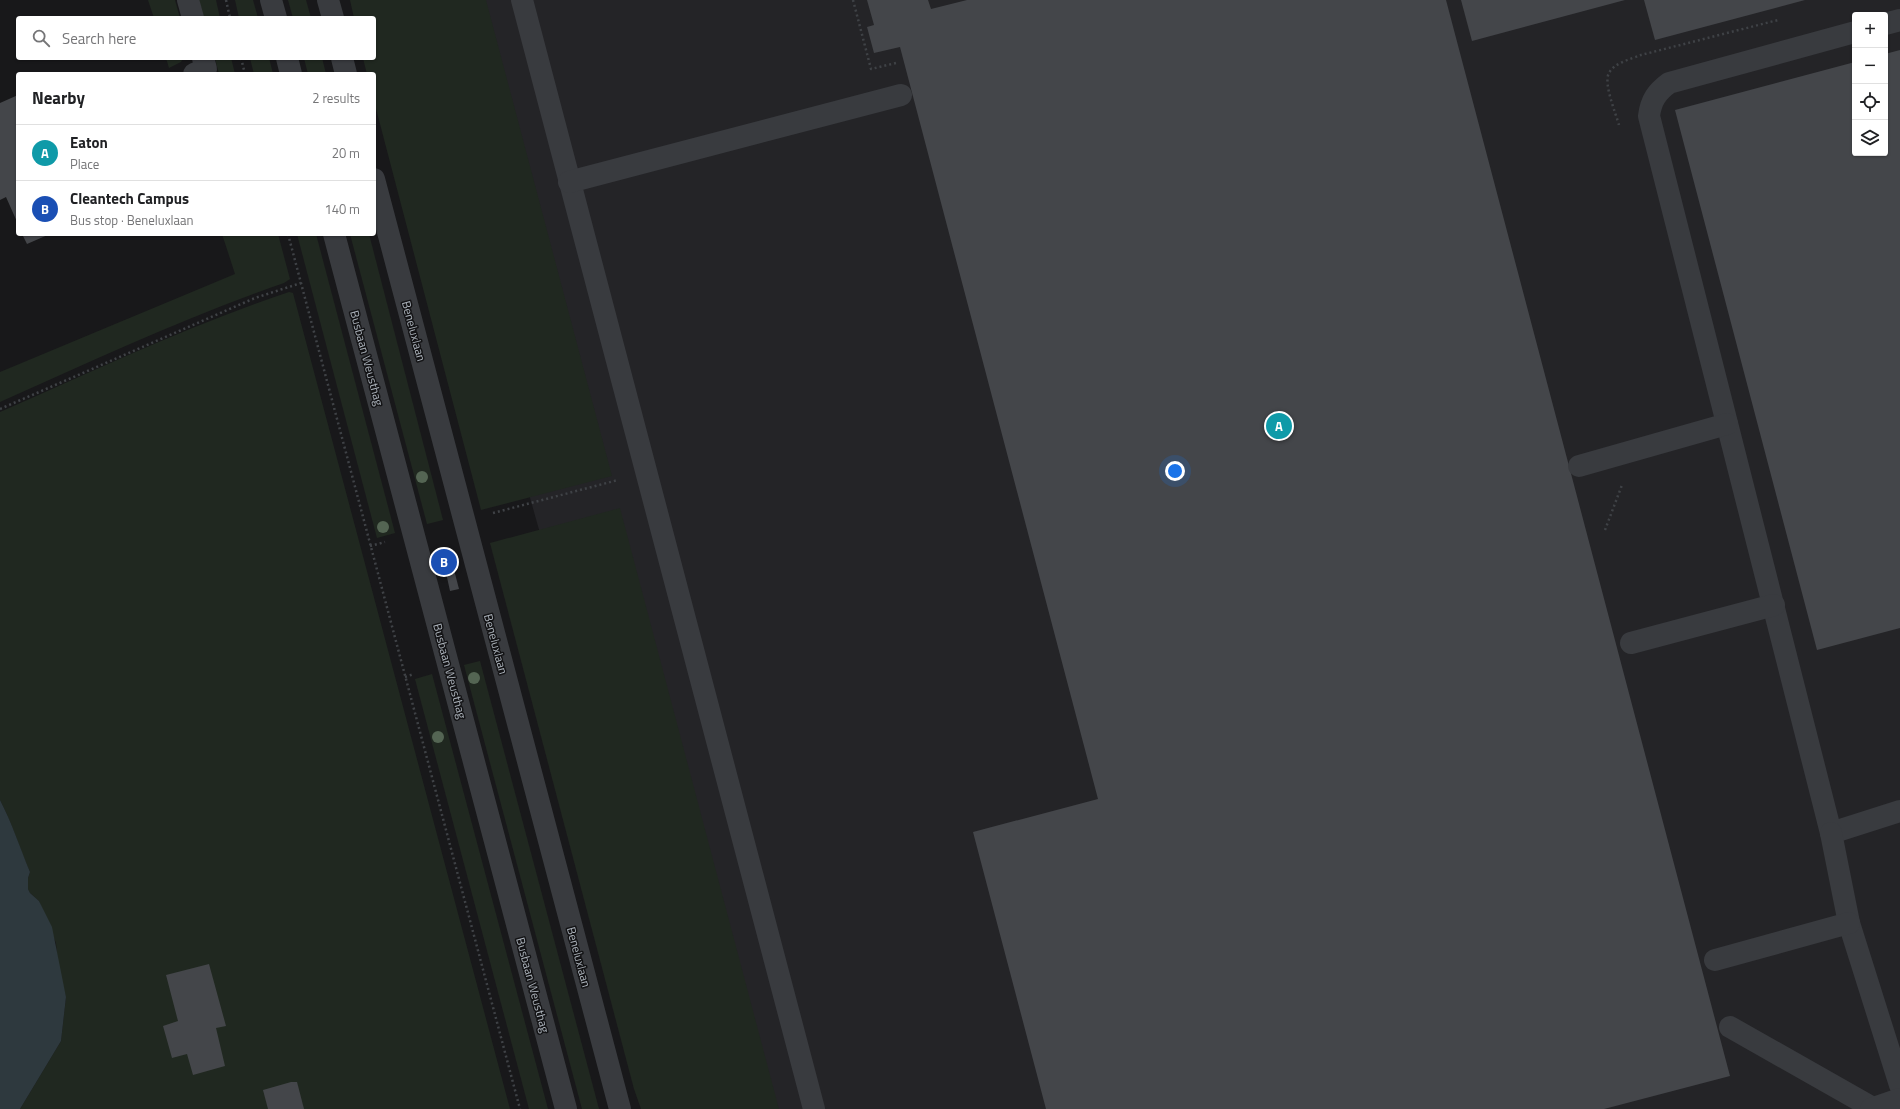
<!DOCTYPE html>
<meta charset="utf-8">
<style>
body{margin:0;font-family:"Titillium Web",sans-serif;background:#f2f2f2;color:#202124}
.controls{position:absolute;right:12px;top:12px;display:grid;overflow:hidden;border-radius:4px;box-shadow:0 1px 3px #0004}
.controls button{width:36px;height:36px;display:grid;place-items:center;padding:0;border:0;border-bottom:1px solid #e0e0e0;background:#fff;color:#202124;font:20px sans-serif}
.you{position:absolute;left:1175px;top:471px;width:14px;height:14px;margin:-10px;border:3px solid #fff;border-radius:50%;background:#1a73e8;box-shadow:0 0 0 6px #1a73e833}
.badge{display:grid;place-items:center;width:26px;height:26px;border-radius:50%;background:#2563eb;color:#fff;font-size:13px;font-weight:700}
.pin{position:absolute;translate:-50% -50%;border:2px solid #fff;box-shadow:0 1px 4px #0006}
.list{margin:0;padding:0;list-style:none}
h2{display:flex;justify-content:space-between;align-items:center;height:52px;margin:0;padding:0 16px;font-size:17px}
h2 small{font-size:13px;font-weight:400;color:#757577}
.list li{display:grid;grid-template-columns:26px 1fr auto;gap:12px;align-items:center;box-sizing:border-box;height:56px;padding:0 16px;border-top:1px solid #e0e0e0}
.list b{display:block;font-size:15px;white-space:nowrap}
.list p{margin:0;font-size:13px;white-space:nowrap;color:#757577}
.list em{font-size:13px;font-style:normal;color:#757577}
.icon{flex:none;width:22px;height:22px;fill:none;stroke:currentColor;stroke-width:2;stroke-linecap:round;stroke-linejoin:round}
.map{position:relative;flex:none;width:1900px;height:1109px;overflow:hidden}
.search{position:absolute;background:#fff;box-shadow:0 1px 3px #0004;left:16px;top:16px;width:360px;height:44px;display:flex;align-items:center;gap:10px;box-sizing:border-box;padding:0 14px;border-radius:4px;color:#757577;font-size:15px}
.panel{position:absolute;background:#fff;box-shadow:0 1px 3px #0004;left:16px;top:72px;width:360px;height:164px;border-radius:4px}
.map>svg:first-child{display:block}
.built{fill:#242427;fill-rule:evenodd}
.green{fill:#202820}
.water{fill:#2e393e}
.building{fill:#44464a}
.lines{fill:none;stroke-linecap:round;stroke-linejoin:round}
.path{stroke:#3f4246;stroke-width:2.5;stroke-dasharray:2 3;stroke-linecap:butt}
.minor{stroke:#393b3f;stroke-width:22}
.tree{fill:#546553}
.labels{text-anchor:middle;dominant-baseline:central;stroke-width:3;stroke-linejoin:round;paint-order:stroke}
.street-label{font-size:12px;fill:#aab1b9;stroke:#131315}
</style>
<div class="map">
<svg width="1900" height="1109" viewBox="0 0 1900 1109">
<rect width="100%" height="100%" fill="#18181a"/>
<path class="built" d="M390,0H1900V1109H702ZM1855,15H1885V153H1855Z"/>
<g class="green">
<polygon points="148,0 175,0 180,18 154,18"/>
<polygon points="199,0 216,0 220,18 204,18"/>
<polygon points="235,0 253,0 258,18 239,18"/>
<polygon points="288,0 306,0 311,18 293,18"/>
<polygon points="350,0 486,0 612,476 481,510 374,101 374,74 367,74 363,58 374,58 374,18 354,18"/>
<polygon points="166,58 183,58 181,62 169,68"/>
<polygon points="215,58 231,58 235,74 219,74"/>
<polygon points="250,58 269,58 273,74 254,74"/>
<polygon points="304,58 322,58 326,74 308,74"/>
<path d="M222,234H278L290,279L284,283C187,317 94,360 0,402V372L235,274Z"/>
<polygon points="297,234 316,234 395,533 377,538"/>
<polygon points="350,234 369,234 443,520 427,524"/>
<path d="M289,292L293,293L510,1109H20L61,1041L66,997L58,965L56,943L39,901L30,893L28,889V878L30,872C19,848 12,823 0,800V412C96,370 190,325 289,292Z"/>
<polygon points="620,508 779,1109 641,1109 634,1089 490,543"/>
<polygon points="480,661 599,1109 582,1109 464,665"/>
<polygon points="432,674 548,1109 529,1109 415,679"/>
</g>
<path class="water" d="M0,800C12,823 20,848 30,872L28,878V889L30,893L39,901L52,927L66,997L61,1041L20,1109H0Z"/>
<g class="building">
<polygon points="867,0 928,0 931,9 967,0 1446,0 1730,1076 1604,1109 1046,1109 973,832 1098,799 900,47 874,53 867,27 874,25"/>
<polygon points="1461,0 1625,0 1472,41"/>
<polygon points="1644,0 1805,0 1655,40"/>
<polygon points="1900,50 1900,628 1817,650 1675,110 1855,62 1855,153 1885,153 1885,54"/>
<polygon points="18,95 18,224 6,197 0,200 0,103"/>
<polygon points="22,234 50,234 27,244"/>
<polygon points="453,566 459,589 450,591 445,568"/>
<polygon points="209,964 226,1026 216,1028 225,1066 193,1075 187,1054 172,1058 163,1026 178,1021 166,975"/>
<polygon points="291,1082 297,1082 304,1109 268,1109 263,1090"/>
</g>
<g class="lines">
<g class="path">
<polyline points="226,0 230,18"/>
<polyline points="853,0 871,69 896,63"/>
<polyline points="241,58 245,74"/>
<path d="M1619,125C1616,114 1603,83 1609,73C1614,63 1631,59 1641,55L1778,20"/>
<polyline points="288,234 520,1109"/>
<polyline points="0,409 255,298 301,283"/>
<polyline points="493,513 618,480"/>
<polyline points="1605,530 1622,485"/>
<polyline points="370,546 385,542"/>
<polyline points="405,677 414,674"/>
</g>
<g class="minor">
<polyline points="188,0 193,18"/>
<polyline points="271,0 276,18"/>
<polyline points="328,0 333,18"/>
<polyline points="522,0 814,1109"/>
<polyline points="1885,24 1900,20"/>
<path d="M1855,32L1669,83C1657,92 1651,100 1649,116L1831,833L1900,811"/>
<polyline points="287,58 291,74"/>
<polyline points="342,58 346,74"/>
<polyline points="194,74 206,69 203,58"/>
<polyline points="374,179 620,1109"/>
<polyline points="569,182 901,95"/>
<polyline points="334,234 566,1109"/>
<polyline points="1579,466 1727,424"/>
<polyline points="1631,643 1774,605"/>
<polyline points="1831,833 1849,923 1900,1085"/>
<polyline points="1715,960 1849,923"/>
<polyline points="1730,1027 1873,1108"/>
<polyline points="1871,1109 1900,1099"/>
</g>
</g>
<g class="tree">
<circle cx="422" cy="477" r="6"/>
<circle cx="383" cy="527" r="6"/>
<circle cx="474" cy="678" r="6"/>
<circle cx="438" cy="737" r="6"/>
</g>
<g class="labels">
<g class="street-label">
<text transform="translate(414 331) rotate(75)">Beneluxlaan</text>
<text transform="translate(367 358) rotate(75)">Busbaan Weusthag</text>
<text transform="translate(496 644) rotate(75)">Beneluxlaan</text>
<text transform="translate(450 671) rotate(75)">Busbaan Weusthag</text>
<text transform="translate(579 957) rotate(75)">Beneluxlaan</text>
<text transform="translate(533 985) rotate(75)">Busbaan Weusthag</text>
</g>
</g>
</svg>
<div class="controls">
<button>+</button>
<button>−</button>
<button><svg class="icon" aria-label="locate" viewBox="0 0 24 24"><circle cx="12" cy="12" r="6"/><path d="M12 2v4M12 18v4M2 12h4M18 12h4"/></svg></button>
<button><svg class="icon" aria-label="layers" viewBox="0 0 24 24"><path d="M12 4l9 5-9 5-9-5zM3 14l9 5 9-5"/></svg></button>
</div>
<div class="you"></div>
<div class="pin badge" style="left:1279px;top:426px;background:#0f9aa8">A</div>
<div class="pin badge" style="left:444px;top:562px;background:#1a4fb4">B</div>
<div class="search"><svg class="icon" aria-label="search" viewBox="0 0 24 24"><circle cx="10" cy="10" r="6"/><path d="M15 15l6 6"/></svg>Search here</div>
<section class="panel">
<h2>Nearby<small>2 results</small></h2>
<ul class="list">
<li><span class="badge" style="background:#0f9aa8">A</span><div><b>Eaton</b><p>Place</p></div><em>20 m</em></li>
<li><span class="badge" style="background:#1a4fb4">B</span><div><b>Cleantech Campus</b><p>Bus stop · Beneluxlaan</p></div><em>140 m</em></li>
</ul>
</section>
</div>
